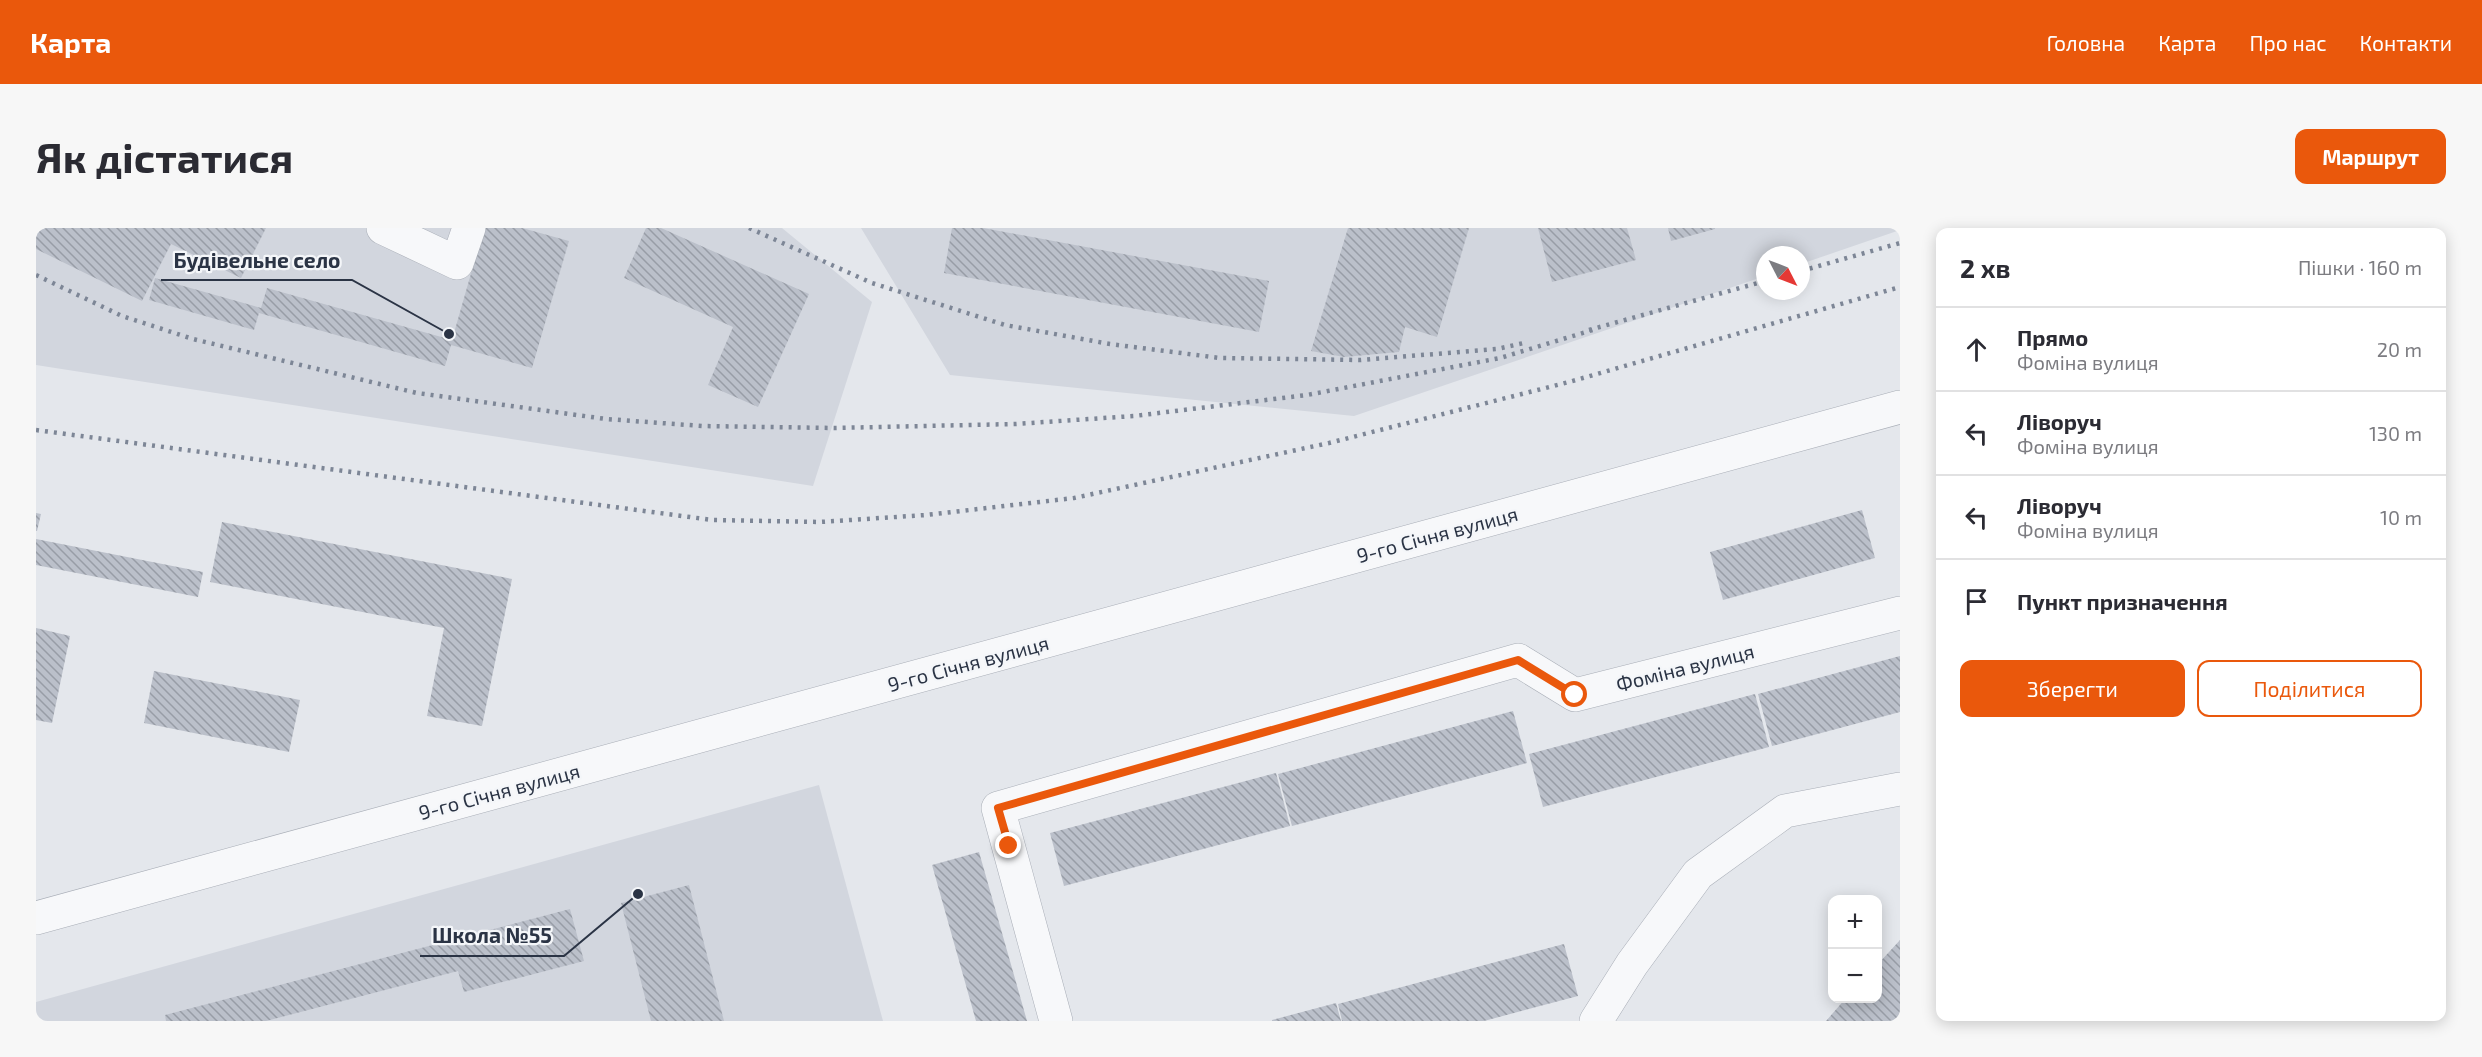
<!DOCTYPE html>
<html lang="uk">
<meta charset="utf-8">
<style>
body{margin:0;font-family:"Exo 2",sans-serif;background:#f7f7f7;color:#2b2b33}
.controls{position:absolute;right:18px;bottom:18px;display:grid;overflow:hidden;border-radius:12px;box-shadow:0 3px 15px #0003}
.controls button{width:54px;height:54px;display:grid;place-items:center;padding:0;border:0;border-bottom:2px solid #e1e1e2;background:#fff;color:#2b2b33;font:30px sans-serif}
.compass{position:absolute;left:1720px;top:18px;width:54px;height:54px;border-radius:50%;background:#fff;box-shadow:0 3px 15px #0003;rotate:132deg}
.stop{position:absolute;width:18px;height:18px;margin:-14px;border:4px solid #ea580c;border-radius:50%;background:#fff}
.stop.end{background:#ea580c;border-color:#fff;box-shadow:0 2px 6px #0008}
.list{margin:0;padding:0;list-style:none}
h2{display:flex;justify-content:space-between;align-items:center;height:78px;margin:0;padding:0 24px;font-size:26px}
h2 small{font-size:20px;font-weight:400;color:#7c7c81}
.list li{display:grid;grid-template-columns:39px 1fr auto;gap:18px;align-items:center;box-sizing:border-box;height:84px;padding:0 24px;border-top:2px solid #e1e1e2}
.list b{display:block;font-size:22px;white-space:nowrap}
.list p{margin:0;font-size:20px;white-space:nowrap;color:#7c7c81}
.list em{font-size:20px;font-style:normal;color:#7c7c81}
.actions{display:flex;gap:12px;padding:18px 24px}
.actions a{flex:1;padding:14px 0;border:2px solid #ea580c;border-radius:12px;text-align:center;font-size:21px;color:#ea580c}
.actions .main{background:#ea580c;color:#fff}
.icon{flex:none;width:33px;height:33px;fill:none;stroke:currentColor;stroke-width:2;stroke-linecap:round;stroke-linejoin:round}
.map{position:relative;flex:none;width:1864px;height:793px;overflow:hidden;border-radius:12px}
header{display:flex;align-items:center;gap:36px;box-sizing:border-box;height:84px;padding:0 30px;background:#ea580c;color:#fff}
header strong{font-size:28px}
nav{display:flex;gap:33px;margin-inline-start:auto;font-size:21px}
.intro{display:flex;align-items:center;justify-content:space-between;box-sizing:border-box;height:144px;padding:0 36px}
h1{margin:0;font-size:42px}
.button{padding:15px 27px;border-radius:12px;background:#ea580c;color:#fff;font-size:21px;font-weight:700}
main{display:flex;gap:36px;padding:0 36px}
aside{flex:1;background:#fff;border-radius:12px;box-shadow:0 3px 15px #0003}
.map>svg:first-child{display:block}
.built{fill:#d2d6de}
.building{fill:url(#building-back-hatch)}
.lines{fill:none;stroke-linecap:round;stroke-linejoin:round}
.minor-casing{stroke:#a9aeb7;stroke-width:34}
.minor{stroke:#f7f8fa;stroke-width:33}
.rail{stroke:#7d8696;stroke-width:4.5;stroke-dasharray:3 6;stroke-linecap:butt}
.route{stroke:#ea580c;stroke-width:8}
.labels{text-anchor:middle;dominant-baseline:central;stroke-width:4.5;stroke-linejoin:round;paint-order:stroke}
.street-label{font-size:20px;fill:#2b3445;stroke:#f4f6f9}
.leader{fill:none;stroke:#2b3445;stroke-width:2}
.callout-dot{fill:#2b3445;stroke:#f4f6f9;stroke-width:2}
.callout-label{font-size:21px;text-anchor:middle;font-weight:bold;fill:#2b3445;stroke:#f4f6f9;stroke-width:4.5;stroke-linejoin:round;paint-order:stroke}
</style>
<header>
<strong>Карта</strong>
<nav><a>Головна</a><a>Карта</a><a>Про нас</a><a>Контакти</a></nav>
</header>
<div class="intro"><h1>Як дістатися</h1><a class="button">Маршрут</a></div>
<main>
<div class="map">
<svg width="1864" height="793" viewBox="0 0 1864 793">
<defs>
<pattern id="building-back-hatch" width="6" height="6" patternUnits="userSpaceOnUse" patternTransform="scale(1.5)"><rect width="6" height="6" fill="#bbc0ca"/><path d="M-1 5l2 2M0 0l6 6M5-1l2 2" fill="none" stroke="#989da6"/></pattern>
</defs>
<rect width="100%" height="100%" fill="#e4e7ec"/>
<g class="built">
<polygon points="0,0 746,0 836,74 777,258 0,137"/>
<polygon points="825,0 1864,0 1864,2 1765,36 1765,27 1729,27 1729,48 1318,188 914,147"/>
<polygon points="783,557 847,793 0,793 0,774"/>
</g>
<g class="building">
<polygon points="0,0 230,0 205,50 135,16 106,73 0,21"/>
<polygon points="448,0 486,0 533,13 496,140 415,117 409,138 223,85 218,102 113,72 119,50 225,80 231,60 416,112"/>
<polygon points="610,0 625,0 773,66 722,179 672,157 697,99 588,50"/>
<polygon points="916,0 947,0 1233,53 1223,104 908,45"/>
<polygon points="1312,0 1433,0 1401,109 1369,99 1363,124 1308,129 1275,123"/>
<polygon points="1502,0 1591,0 1600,32 1516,54"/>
<polygon points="1632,0 1679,0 1679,1 1635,13"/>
<polygon points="1826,282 1839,330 1687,372 1674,324"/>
<polygon points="0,285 5,286 1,303 0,303"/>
<polygon points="186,294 476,351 446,498 391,488 408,400 174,354"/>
<polygon points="0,311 167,344 162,369 0,337"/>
<polygon points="0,400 34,408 16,495 0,492"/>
<polygon points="1864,428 1864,484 1736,518 1722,466"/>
<polygon points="118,443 264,472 253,524 108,495"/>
<polygon points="1719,466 1733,519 1507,579 1493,526"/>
<polygon points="1477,483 1491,535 1256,598 1242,546"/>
<polygon points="1240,545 1254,598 1028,658 1014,605"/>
<polygon points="943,624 991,793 940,793 896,637"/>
<polygon points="653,657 688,793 615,793 585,675"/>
<polygon points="534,681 548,733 428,764 422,743 230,793 130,793 129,787"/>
<polygon points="1864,712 1864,793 1790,793 1810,770 1842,770 1842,736"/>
<polygon points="1528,716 1542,768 1448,793 1306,793 1302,776"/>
<polygon points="1300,775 1305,793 1236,793 1236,792"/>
</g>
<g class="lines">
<g class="minor-casing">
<g id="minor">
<polyline points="347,0 421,35 433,0"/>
<polyline points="0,690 1864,179"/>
<polyline points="1020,793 962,580 1482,432 1539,467 1864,385"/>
<polyline points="1560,793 1596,736 1662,646 1749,583 1864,561"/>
</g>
</g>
<use href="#minor" class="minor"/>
<g class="rail">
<polyline points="713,0 836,55 969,97 1074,116 1184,130 1324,132 1461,121 1488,115"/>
<polyline points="1765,43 1864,15"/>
<polyline points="0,47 86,88 157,111 381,165 570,191 666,198 798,200 979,196 1098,188 1271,167 1464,130 1560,101"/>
<polyline points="1553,102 1729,53"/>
<polyline points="0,202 676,292 784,294 890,287 1038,270 1293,215 1533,154 1864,59"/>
</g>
</g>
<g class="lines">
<polyline class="route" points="973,618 962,580 1482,432 1539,467"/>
</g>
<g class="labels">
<g class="street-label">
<text transform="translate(1401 306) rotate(-15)">9-го Січня вулиця</text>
<text transform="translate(932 435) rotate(-15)">9-го Січня вулиця</text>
<text transform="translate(1649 439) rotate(-14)">Фоміна вулиця</text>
<text transform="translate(463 563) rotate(-15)">9-го Січня вулиця</text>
</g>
</g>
<path class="leader" d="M413 106L316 52H125M602 666L528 728H384"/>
<g class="callout-dot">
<circle cx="413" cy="106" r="6"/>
<circle cx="602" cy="666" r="6"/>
</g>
<g class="callout-label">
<text x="221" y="40">Будівельне село</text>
<text x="456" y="715">Школа №55</text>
</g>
</svg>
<div class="controls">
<button>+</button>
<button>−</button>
</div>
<svg class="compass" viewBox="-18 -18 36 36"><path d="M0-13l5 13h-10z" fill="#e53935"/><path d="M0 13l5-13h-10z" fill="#7c7c81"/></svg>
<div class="stop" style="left:1539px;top:467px"></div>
<div class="stop end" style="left:973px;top:618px"></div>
</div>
<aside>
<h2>2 хв<small>Пішки · 160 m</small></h2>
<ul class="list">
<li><svg class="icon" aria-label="ahead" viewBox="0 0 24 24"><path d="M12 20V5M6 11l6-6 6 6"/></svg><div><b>Прямо</b><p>Фоміна вулиця</p></div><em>20 m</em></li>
<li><svg class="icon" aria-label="left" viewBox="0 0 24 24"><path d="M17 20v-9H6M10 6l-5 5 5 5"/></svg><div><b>Ліворуч</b><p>Фоміна вулиця</p></div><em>130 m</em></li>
<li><svg class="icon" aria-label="left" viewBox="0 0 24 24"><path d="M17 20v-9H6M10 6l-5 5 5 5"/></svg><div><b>Ліворуч</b><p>Фоміна вулиця</p></div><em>10 m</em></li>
<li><svg class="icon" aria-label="arrive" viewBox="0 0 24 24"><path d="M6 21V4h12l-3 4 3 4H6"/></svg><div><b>Пункт призначення</b></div></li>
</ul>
<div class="actions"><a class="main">Зберегти</a><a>Поділитися</a></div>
</aside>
</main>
